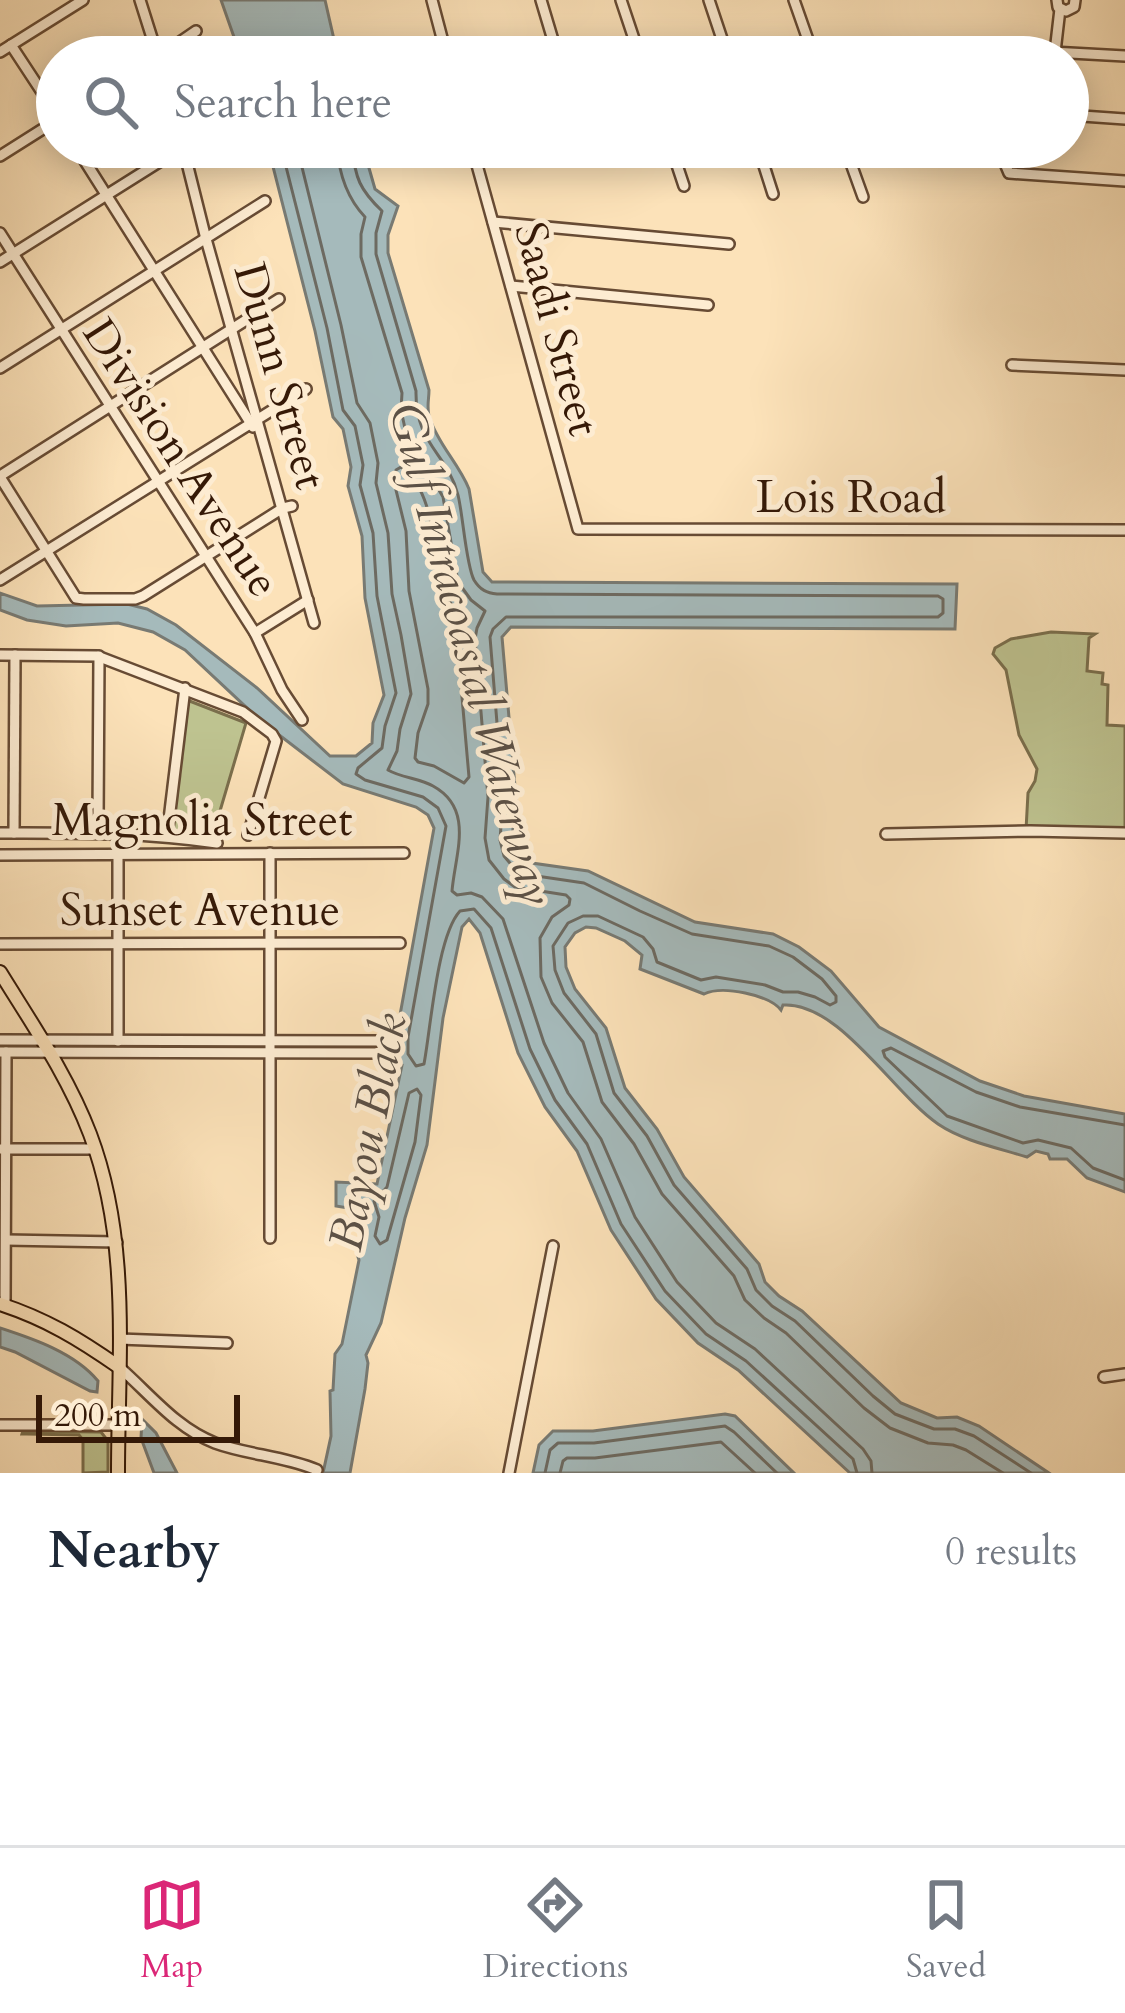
<!DOCTYPE html>
<style>
body{margin:0;font-family:Cardo,serif;background:#f6f6f7;color:#1f2937}
.scale{position:absolute;left:36px;bottom:30px;width:204px;box-sizing:border-box;padding-left:12px;border:6px solid #351907;border-top:0;font-size:33px;line-height:42px;white-space:nowrap;color:#351907;-webkit-text-stroke:9px #fdecd2;paint-order:stroke}
.list{margin:0;padding:0;list-style:none}
h2{display:flex;justify-content:space-between;align-items:center;height:156px;margin:0;padding:0 48px;font-size:51px}
h2 small{font-size:39px;font-weight:400;color:#747a83}
.icon{flex:none;width:66px;height:66px;fill:none;stroke:currentColor;stroke-width:2;stroke-linecap:round;stroke-linejoin:round}
.map{position:relative;flex:none;width:1125px;height:1473px;overflow:hidden}
.search{position:absolute;background:#fff;box-shadow:0 6px 30px #0003;left:36px;right:36px;top:36px;height:132px;display:flex;align-items:center;gap:30px;box-sizing:border-box;padding:0 42px;border-radius:66px;color:#747a83;font-size:45px}
.sheet{height:372px;background:#fff}
nav{display:flex;justify-content:space-around;align-items:center;box-sizing:border-box;height:168px;border-top:3px solid #e0e1e3;background:#fff;font-size:33px;color:#747a83}
nav a{display:grid;justify-items:center;gap:6px}
nav .on{color:#db2777}
.map>svg:first-child{display:block}
.green{fill:#bec390;stroke:#7a6e4c;stroke-width:3}
.water{fill:#a5babb;stroke:#787a73;stroke-width:3}
.lines{fill:none;stroke-linecap:round;stroke-linejoin:round}
.shore{stroke:#6d6a61;stroke-width:3}
.minor-casing{stroke:#674b34;stroke-width:14}
.major-casing{stroke:#351907;stroke-width:16}
.minor{stroke:#fdecd2;stroke-width:9}
.major{stroke:#fce2b9;stroke-width:12}
.labels{text-anchor:middle;dominant-baseline:central;stroke-width:10;stroke-linejoin:round;paint-order:stroke}
.street-label{font-size:45px;fill:#351907;stroke:#fdecd2}
.water-label{font-size:48px;font-style:italic;fill:#5c5146;stroke:#fdecd2}
</style>
<div class="map">
<svg width="1125" height="1473" viewBox="0 0 1125 1473">
<rect width="100%" height="100%" fill="#fce2b9"/>
<filter id="stains"><feTurbulence type="fractalNoise" baseFrequency=".00167" numOctaves="4"/><feColorMatrix values="0 0 0 0 .2 0 0 0 0 .09 0 0 0 0 .02 0 0 0 .5 -.17"/></filter>
<radialGradient id="worn" r=".72"><stop offset=".6" stop-color="#630" stop-opacity="0"/><stop offset="1" stop-color="#630" stop-opacity=".3"/></radialGradient>
<g class="green">
<polygon points="1051,632 1095,634 1089,638 1087,671 1103,673 1102,684 1108,685 1107,725 1125,726 1125,830 1026,830 1028,793 1035,781 1037,769 1019,735 1006,670 993,654 995,648 1011,639"/>
<polygon points="187,700 246,723 212,838 170,832"/>
<polygon points="23,1431 101,1432 108,1441 108,1472 83,1473 83,1440 79,1435 27,1434 22,1434"/>
</g>
<g class="water">
<polygon points="221,0 325,0 338,57 241,57"/>
<path d="M268,147H363L375,189L398,206L388,235V253L429,390C429,400 426,409 430,419C438,444 459,464 469,489L483,572L492,582L957,584L955,629L511,627L502,637L516,798L512,839L515,851L525,862L588,871L695,922L773,934L799,947L831,971L879,1027L980,1081L1024,1096L1125,1114V1192L1087,1178L1067,1159H1050L1048,1154L1036,1151L1027,1157C998,1148 963,1141 938,1124C893,1093 838,1001 783,1005L781,1010C769,995 723,985 704,994L640,969L642,955L625,941L596,928L586,927L575,933L565,947L566,967L575,989L606,1028L625,1088L657,1129L684,1177L759,1264L765,1282L779,1296L802,1311L901,1403L937,1418L957,1417L979,1426L1049,1473H850L738,1370L698,1343L656,1299L611,1230L577,1151L545,1107L518,1053L480,933L469,919L462,927L443,1018L427,1145L405,1218L381,1323L366,1355L368,1363L365,1389L350,1473H323L331,1436L330,1391L333,1390L335,1354L342,1344L359,1260L357,1254L364,1246L361,1238L367,1217L366,1211L336,1206V1182L377,1184L402,1065L396,1063V1037L434,828L428,815L416,807L343,784L261,721L185,650L153,632L118,623L66,626L27,620L0,610V593L37,606L127,604L147,609L176,625L257,688L330,756H356L372,743L373,723L384,695L365,598L362,536L348,486L351,467L343,429L333,417L315,331Z"/>
<path d="M0,1328C34,1339 75,1353 98,1381L97,1392L90,1391L15,1352L0,1347Z"/>
<polygon points="725,1414 735,1416 794,1473 533,1473 539,1445 553,1431 593,1431"/>
<polygon points="142,1419 156,1433 177,1473 154,1473 141,1438"/>
</g>
<g class="lines">
<g class="shore">
<path d="M281,147L327,328L343,410L355,426L363,465L360,485L373,533L377,596L396,693L385,726L382,748L358,768L356,774L365,780L423,797L438,808L446,826L408,1037V1054L416,1066L424,1064C431,1027 437,936 460,911L474,909L491,928L530,1049L555,1100L587,1144L621,1224L665,1291L706,1334L746,1361L853,1459L857,1473"/>
<path d="M297,147L341,325L357,403L370,423L378,463L376,483L388,533L392,594L401,635L411,694L400,729L397,751L388,770C402,778 419,778 433,786C475,809 455,854 452,891L457,895L471,893L482,897L503,919L544,1043L568,1093L601,1139L635,1217L677,1282L716,1323L755,1349L863,1449L871,1461L872,1473"/>
<path d="M337,147C339,174 347,198 365,217L361,234V257L402,393L401,410L406,433L443,497L458,582L471,600L485,611L477,628L475,639L488,797L485,838L489,860L504,879L515,887L566,895L570,899L569,905L552,917L540,938L541,977L552,1003L583,1042L602,1102L634,1144L662,1194L734,1276L745,1300L764,1318L786,1333L864,1408L890,1428L928,1443L953,1445L966,1450L1003,1473"/>
<path d="M352,147C355,178 360,190 382,211L376,233V254L416,391C415,445 447,452 458,495C463,515 466,565 474,580C480,590 487,593 497,594L938,596L943,599V613L938,617H506L493,629L490,637L503,797L500,840L504,856L515,869L523,874L584,883L640,911L692,934L769,946L793,957L822,979L836,996V1002L830,1005L815,997L798,992H783L765,985L716,977L701,980L657,962L653,949L643,937L598,916H583L568,923L553,946L555,970L564,993L596,1034L614,1093L647,1136L674,1185L747,1269L756,1290L772,1306L795,1321L873,1396L895,1414L913,1421L934,1429H955L974,1436L1031,1473"/>
<path d="M401,467C434,490 433,546 440,584L445,596L461,616L457,640L469,777L464,783L434,766L418,762L415,758L418,733L428,704V689L409,591L406,531L394,482L396,470Z"/>
<polygon points="417,1089 421,1095 415,1142 387,1240 380,1244 375,1236 379,1217 374,1201 387,1187 409,1093"/>
<polyline points="1125,1125 1020,1107 976,1092 891,1048 883,1051 885,1057 947,1116 1023,1143 1038,1140 1071,1148 1093,1168 1125,1180"/>
<polyline points="545,1473 550,1450 558,1443 594,1443 725,1426 734,1432 777,1473"/>
<polyline points="560,1473 563,1461 567,1458 595,1458 721,1442 755,1473"/>
</g>
<g class="minor-casing">
<g id="minor">
<polyline points="140,0 158,57 196,31"/>
<polyline points="432,0 447,57"/>
<polyline points="541,0 558,57"/>
<polyline points="621,0 640,57"/>
<polyline points="709,0 728,57"/>
<polyline points="794,0 814,57"/>
<polyline points="1057,0 1058,7 1066,11 1074,7 1075,0"/>
<polyline points="11,45 57,115"/>
<polyline points="0,52 83,0"/>
<polyline points="1055,52 1060,9"/>
<polyline points="966,57 962,47 1125,56"/>
<polyline points="1068,115 1125,119"/>
<polyline points="76,147 253,427"/>
<polyline points="183,147 206,239 314,623"/>
<polyline points="472,147 578,529 1125,530"/>
<polyline points="671,147 684,186"/>
<polyline points="758,147 773,194"/>
<polyline points="845,147 863,197"/>
<polyline points="998,147 1009,173 1125,181"/>
<polyline points="0,156 57,120"/>
<polyline points="493,222 729,244"/>
<polyline points="0,233 255,633 282,690 302,720"/>
<polyline points="0,262 183,147"/>
<polyline points="511,286 708,305"/>
<polyline points="1012,365 1125,370"/>
<polyline points="0,368 265,201"/>
<polyline points="0,476 279,299"/>
<polyline points="0,477 76,598 84,599 135,599 143,596 283,508 292,506"/>
<polyline points="0,580 306,389"/>
<polyline points="255,633 308,600"/>
<polyline points="0,655 97,656 243,712 272,734 276,741 248,835"/>
<polyline points="95,832 98,823 99,656"/>
<path d="M0,833C73,833 144,832 217,843"/>
<polyline points="14,833 15,655"/>
<polyline points="886,834 1030,831 1125,833"/>
<polyline points="167,836 185,688"/>
<polyline points="0,855 404,853"/>
<polyline points="0,944 400,943"/>
<polyline points="0,1040 391,1041 391,1053 0,1052"/>
<polyline points="118,1041 118,853"/>
<polyline points="0,1149 95,1149"/>
<polyline points="270,1238 270,853"/>
<polyline points="6,1240 117,1242"/>
<polyline points="5,1305 6,1052"/>
<polyline points="119,1339 227,1343"/>
<path d="M119,1367C150,1394 176,1428 215,1443C248,1455 284,1456 317,1470"/>
<polyline points="1104,1377 1125,1374"/>
<polyline points="0,1425 118,1425"/>
<polyline points="509,1473 553,1246"/>
</g>
</g>
<g class="major-casing">
<g id="major">
<path d="M0,972C32,1024 68,1076 90,1134C131,1242 118,1359 118,1473"/>
<path d="M0,1304C46,1319 79,1339 119,1367"/>
</g>
</g>
<use href="#minor" class="minor"/>
<use href="#major" class="major"/>
</g>
<g class="labels">
<g class="street-label">
<text transform="translate(557 329) rotate(75)">Saadi Street</text>
<text transform="translate(280 376) rotate(74)">Dunn Street</text>
<text transform="translate(181 458) rotate(57)">Division Avenue</text>
<text x="851" y="497">Lois Road</text>
<text x="202" y="820">Magnolia Street</text>
<text x="200" y="910">Sunset Avenue</text>
</g>
<g class="water-label">
<text transform="translate(471 654) rotate(75)">Gulf Intracoastal Waterway</text>
<text transform="translate(368 1132) rotate(-79)">Bayou Black</text>
</g>
</g>
<rect width="100%" height="100%" filter="url(#stains)"/>
<rect width="100%" height="100%" fill="url(#worn)"/>
</svg>
<div class="scale">200 m</div>
<div class="search"><svg class="icon" aria-label="search" viewBox="0 0 24 24"><circle cx="10" cy="10" r="6"/><path d="M15 15l6 6"/></svg>Search here</div>
</div>
<section class="sheet">
<h2>Nearby<small>0 results</small></h2>
<ul class="list">
</ul>
</section>
<nav>
<a class="on"><svg class="icon" aria-label="map" viewBox="0 0 24 24"><path d="M3 6l6-2 6 2 6-2v14l-6 2-6-2-6 2zM9 4v14M15 6v14"/></svg>Map</a>
<a><svg class="icon" aria-label="directions" viewBox="0 0 24 24"><path d="M12 3l9 9-9 9-9-9zM9 14v-3h6M13 9l2 2-2 2"/></svg>Directions</a>
<a><svg class="icon" aria-label="saved" viewBox="0 0 24 24"><path d="M7 4h10v16l-5-4-5 4z"/></svg>Saved</a>
</nav>
